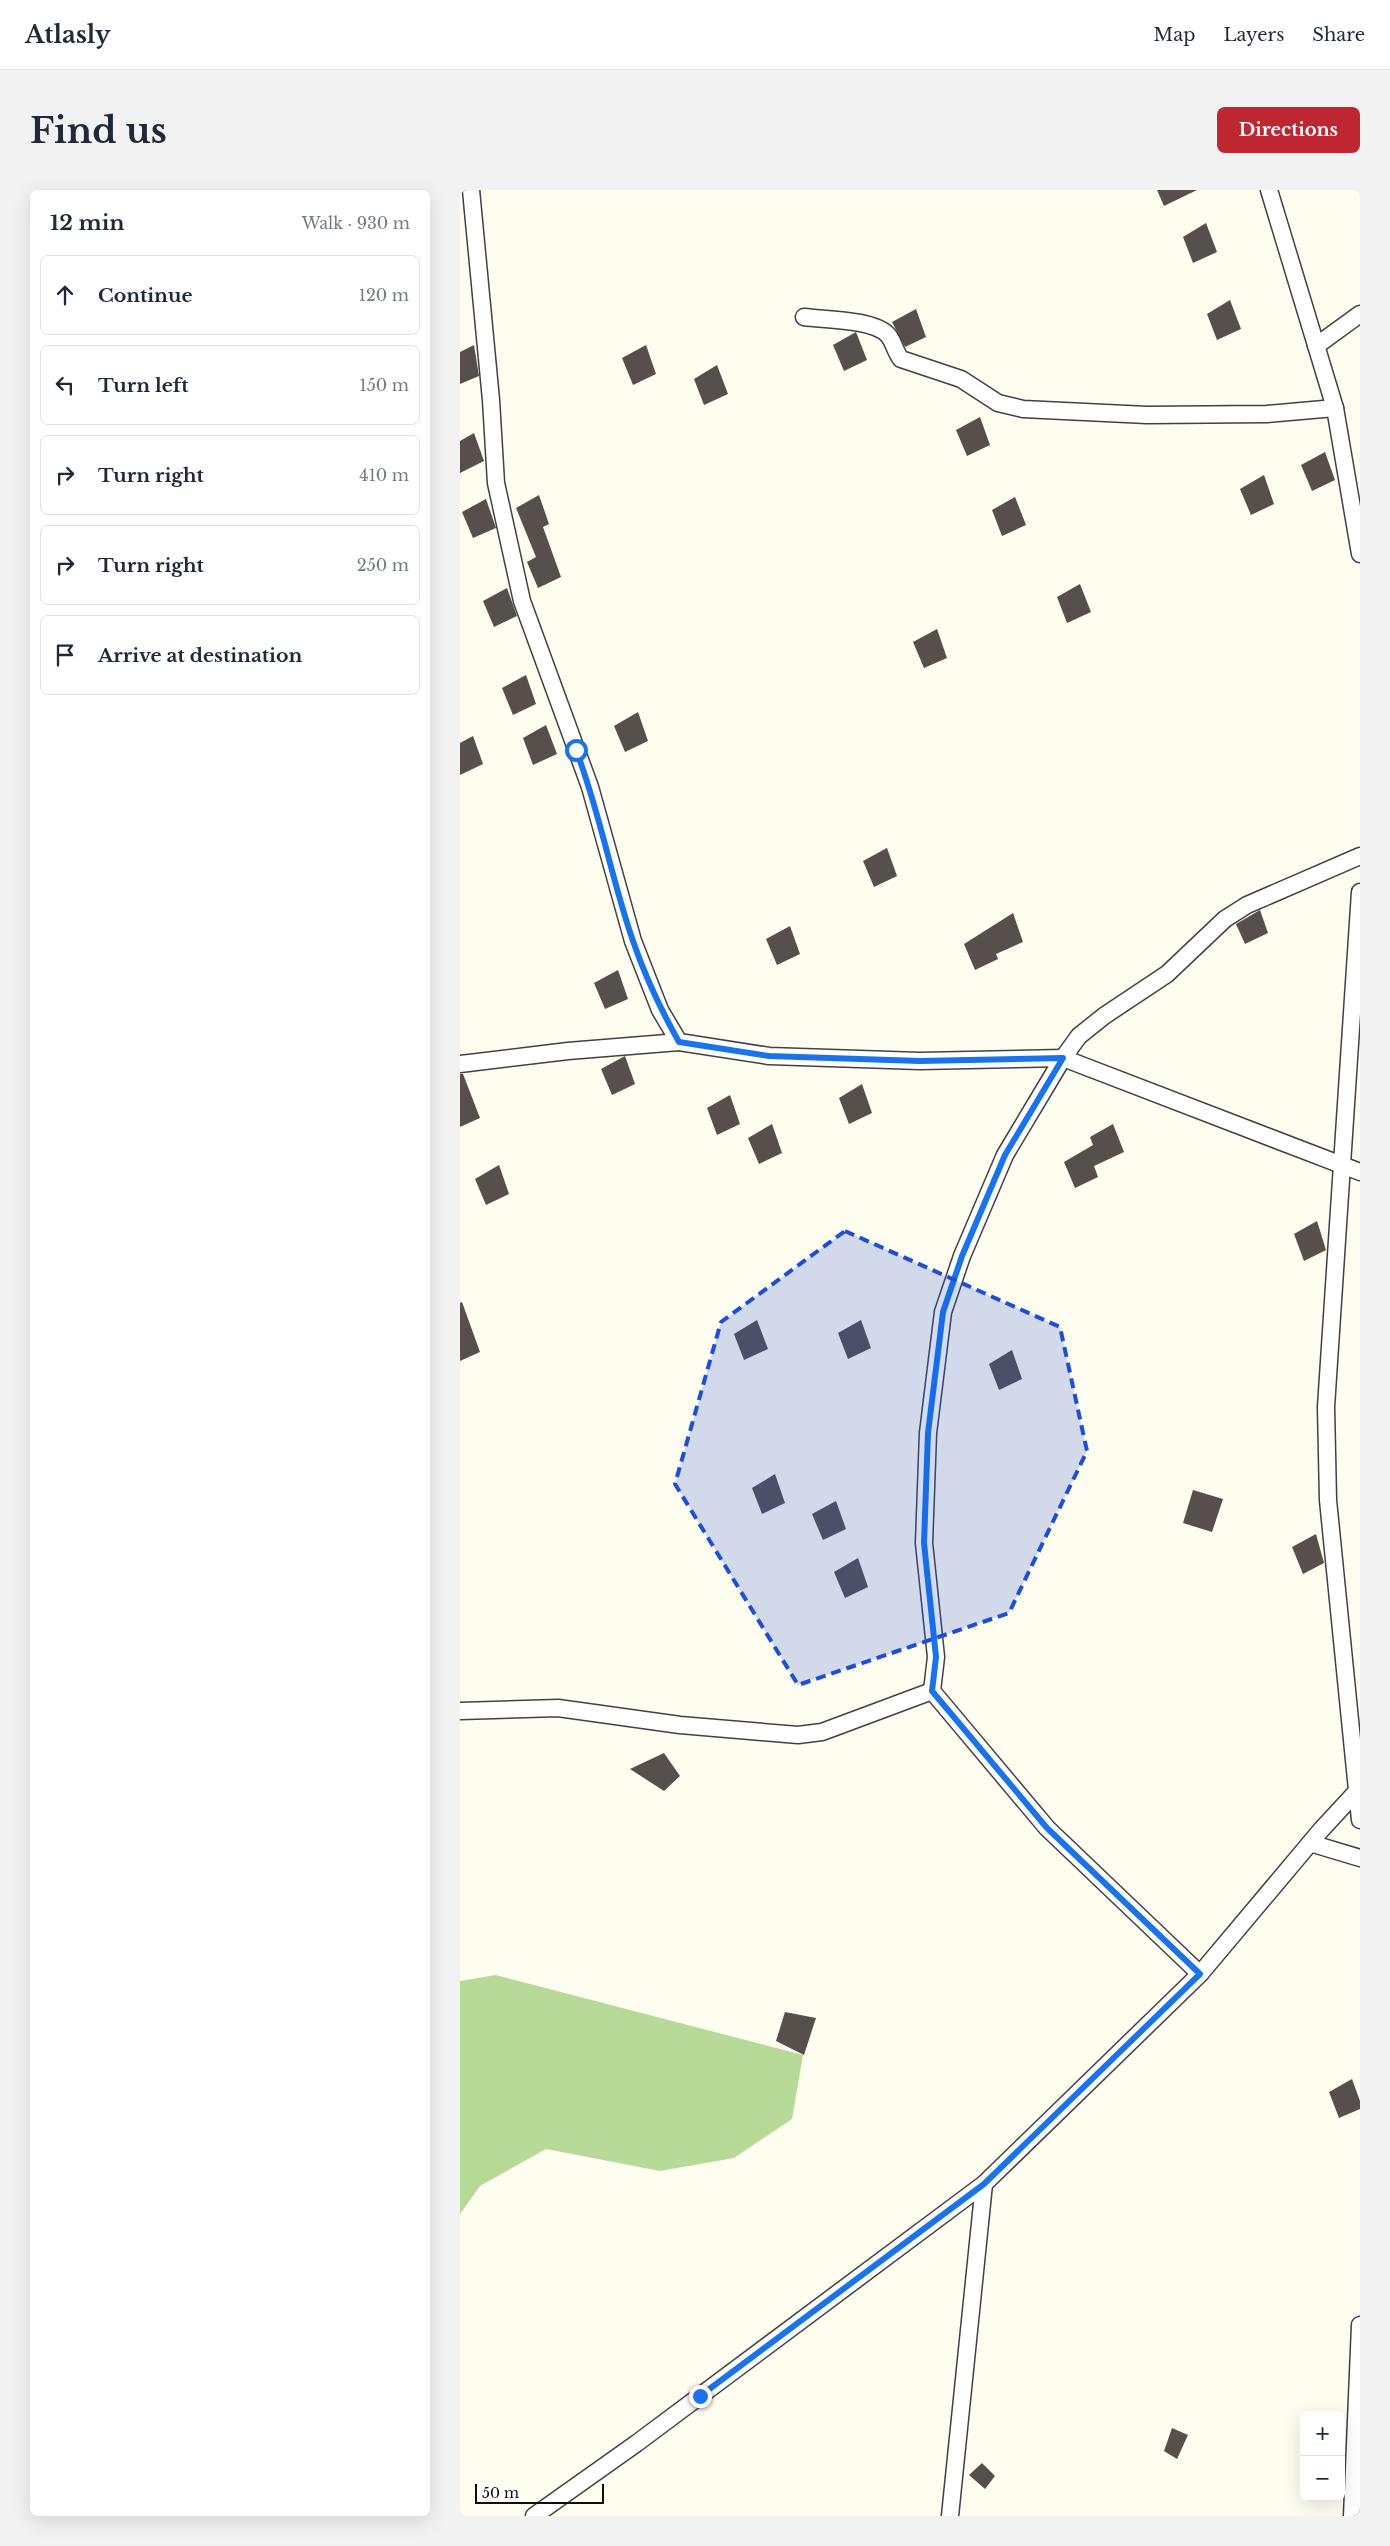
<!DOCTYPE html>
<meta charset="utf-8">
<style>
body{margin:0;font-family:"Libre Baskerville",serif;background:#f2f2f3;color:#1f2937}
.controls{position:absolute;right:15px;bottom:15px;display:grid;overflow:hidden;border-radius:8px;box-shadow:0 5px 20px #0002}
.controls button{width:45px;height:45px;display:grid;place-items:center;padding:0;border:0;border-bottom:1px solid #e0e1e3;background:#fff;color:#1f2937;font:25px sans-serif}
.scale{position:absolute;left:15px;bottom:12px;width:129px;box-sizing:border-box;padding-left:5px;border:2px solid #0e0e0e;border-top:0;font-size:14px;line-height:18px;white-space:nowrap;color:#0e0e0e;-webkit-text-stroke:4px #fff;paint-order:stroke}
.stop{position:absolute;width:15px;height:15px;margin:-11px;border:4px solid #1a73e8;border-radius:50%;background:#fff}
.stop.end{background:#1a73e8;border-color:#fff;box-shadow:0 1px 5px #0008}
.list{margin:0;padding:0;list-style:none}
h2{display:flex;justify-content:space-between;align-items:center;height:65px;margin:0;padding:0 20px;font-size:21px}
h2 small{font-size:16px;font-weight:400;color:#747a83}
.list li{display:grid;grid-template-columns:32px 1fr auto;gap:15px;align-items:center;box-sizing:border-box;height:80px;margin:0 10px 10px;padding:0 10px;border:1px solid #e0e1e3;border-radius:8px}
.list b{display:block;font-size:19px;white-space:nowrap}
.list em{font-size:16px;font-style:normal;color:#747a83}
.icon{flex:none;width:28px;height:28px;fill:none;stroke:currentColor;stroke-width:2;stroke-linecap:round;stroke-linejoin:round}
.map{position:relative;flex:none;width:900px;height:2326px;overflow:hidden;border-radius:8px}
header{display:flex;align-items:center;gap:30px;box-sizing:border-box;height:70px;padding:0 25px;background:#fff;border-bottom:1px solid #e0e1e3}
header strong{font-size:24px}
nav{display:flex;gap:28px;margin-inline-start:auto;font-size:18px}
.intro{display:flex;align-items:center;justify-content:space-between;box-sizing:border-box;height:120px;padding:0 30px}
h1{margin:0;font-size:35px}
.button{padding:12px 22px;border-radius:8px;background:#be2731;color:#fff;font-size:18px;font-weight:700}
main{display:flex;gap:30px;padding:0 30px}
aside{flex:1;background:#fff;border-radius:8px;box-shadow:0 5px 20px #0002}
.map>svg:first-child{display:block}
.forest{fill:#b7da99}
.building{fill:#574f4b}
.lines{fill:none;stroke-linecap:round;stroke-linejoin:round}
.minor-casing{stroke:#414141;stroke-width:19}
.minor{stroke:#fff;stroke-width:16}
.route{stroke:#1a73e8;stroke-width:6}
.marked{fill:#1d4ed8;fill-opacity:0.2;stroke:#1d4ed8;stroke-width:4;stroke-dasharray:10 6;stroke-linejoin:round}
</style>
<header>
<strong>Atlasly</strong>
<nav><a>Map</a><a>Layers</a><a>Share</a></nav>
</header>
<div class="intro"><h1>Find us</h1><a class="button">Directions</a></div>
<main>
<aside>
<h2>12 min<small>Walk · 930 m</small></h2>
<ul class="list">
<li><svg class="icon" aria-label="ahead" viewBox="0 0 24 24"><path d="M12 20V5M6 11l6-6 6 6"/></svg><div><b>Continue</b></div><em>120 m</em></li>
<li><svg class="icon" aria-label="left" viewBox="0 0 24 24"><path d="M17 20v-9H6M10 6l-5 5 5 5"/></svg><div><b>Turn left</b></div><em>150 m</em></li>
<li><svg class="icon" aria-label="right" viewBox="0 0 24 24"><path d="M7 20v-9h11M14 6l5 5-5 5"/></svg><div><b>Turn right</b></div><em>410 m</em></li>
<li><svg class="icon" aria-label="right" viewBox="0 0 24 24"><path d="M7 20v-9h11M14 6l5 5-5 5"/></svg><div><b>Turn right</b></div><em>250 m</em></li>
<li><svg class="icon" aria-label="arrive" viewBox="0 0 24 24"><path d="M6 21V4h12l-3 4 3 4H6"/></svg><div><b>Arrive at destination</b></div></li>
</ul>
</aside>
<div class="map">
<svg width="900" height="2326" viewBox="0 0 900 2326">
<rect width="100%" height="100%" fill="#fffcf0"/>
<polygon class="forest" points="36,1785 343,1865 332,1929 274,1968 200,1981 86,1959 20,1996 0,2024 0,1791"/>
<g class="building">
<polygon points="697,0 737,0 704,16"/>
<polygon points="746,33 757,62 733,73 723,47"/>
<polygon points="770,110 781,139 757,150 747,124"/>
<polygon points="456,119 466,147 445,157 432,132"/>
<polygon points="396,142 407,170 384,181 373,155"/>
<polygon points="14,155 19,186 0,194 0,162"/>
<polygon points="186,155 196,184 173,195 162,168"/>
<polygon points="257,175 268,204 244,215 234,189"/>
<polygon points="520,227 530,255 507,266 496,240"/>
<polygon points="14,243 24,271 0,283 0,251"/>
<polygon points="865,262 875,290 852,301 841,275"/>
<polygon points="804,285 814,314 791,325 780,299"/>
<polygon points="79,305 89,334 83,337 101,387 78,398 67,372 76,367 56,318"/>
<polygon points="555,307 566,335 542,346 532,320"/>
<polygon points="26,309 36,338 13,348 2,322"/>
<polygon points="620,394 631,422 607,433 597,407"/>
<polygon points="47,398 57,426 34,437 23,411"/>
<polygon points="477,439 487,468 464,478 453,452"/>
<polygon points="66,485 76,514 53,525 42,498"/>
<polygon points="178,522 188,551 165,562 154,536"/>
<polygon points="86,535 97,564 73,575 63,548"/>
<polygon points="13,546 23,574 0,585 0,553"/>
<polygon points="427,658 437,686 414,697 403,671"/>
<polygon points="800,720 808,743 785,754 776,734"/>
<polygon points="553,723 563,752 536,764 538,769 515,780 504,754"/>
<polygon points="330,736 340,764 317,775 306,749"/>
<polygon points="158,780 168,809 145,819 134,793"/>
<polygon points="165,866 175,894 152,905 141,879"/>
<polygon points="0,884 3,884 20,928 0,937"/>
<polygon points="402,894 412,923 389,934 379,908"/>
<polygon points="270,905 280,934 257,945 247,918"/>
<polygon points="312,934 322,963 299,974 288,948"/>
<polygon points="653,934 664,962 634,976 638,987 615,998 604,972 633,955 630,947"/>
<polygon points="39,975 49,1004 26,1015 15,989"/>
<polygon points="857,1031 866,1060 844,1071 834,1044"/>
<polygon points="2,1112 20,1162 0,1171 0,1113"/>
<polygon points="297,1130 308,1159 284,1170 274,1144"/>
<polygon points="401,1130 411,1158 388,1169 378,1143"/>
<polygon points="552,1160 562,1189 539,1200 529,1174"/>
<polygon points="315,1284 325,1313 302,1324 292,1298"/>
<polygon points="733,1300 763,1309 752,1342 723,1333"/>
<polygon points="376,1311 386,1339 363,1350 352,1324"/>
<polygon points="856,1344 864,1373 843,1384 832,1357"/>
<polygon points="398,1368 408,1397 385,1408 374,1382"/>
<polygon points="204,1563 220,1586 204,1601 170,1579"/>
<polygon points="325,1822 356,1828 344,1865 316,1851"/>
<polygon points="892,1889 900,1911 900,1919 879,1928 869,1902"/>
<polygon points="712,2238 728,2245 717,2269 704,2261"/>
<polygon points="522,2273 535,2286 525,2299 509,2285"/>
</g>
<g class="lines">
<g class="minor-casing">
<g id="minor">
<polyline points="11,0 31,210 36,293 62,411 130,597 173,751 200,820 219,852 309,866 460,871 603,868 900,982"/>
<polyline points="809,0 875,218 900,364"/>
<path d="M344,127C365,130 413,129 428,145C434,152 435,162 441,169L501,189L538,213L563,219L687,225L807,224L875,218"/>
<polyline points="856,156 900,124"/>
<polyline points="900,702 866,1217 868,1310 900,1630"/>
<polyline points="0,874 108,861 219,852"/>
<polyline points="0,1521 98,1518 220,1535 338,1545 362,1542 472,1501"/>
<polyline points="850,1653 900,1668"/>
<polyline points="740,1784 587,1638 472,1501 476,1467 464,1353 468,1243 483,1122 502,1066 545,965 603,868 619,846 644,826 707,784 765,729 787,715 900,666"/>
<polyline points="74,2326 177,2253 524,1994 740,1784 861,1640 898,1600"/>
<polyline points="490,2326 524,1994"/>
<polyline points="892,2326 900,2135"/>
</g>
</g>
<use href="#minor" class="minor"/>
</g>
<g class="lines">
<path class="route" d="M116,560C140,622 151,688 173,751C185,786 201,820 219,852L309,866L460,871L603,868L545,965L502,1066L483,1122L468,1243L464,1353L476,1467L472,1501L587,1638L740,1784L524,1994L240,2206"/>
</g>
<path class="marked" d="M385,1041L600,1137L627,1261L549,1423L338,1495L215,1294L261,1132Z"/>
</svg>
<div class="controls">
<button>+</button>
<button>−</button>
</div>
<div class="scale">50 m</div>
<div class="stop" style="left:116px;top:560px"></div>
<div class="stop end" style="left:240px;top:2206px"></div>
</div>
</main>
